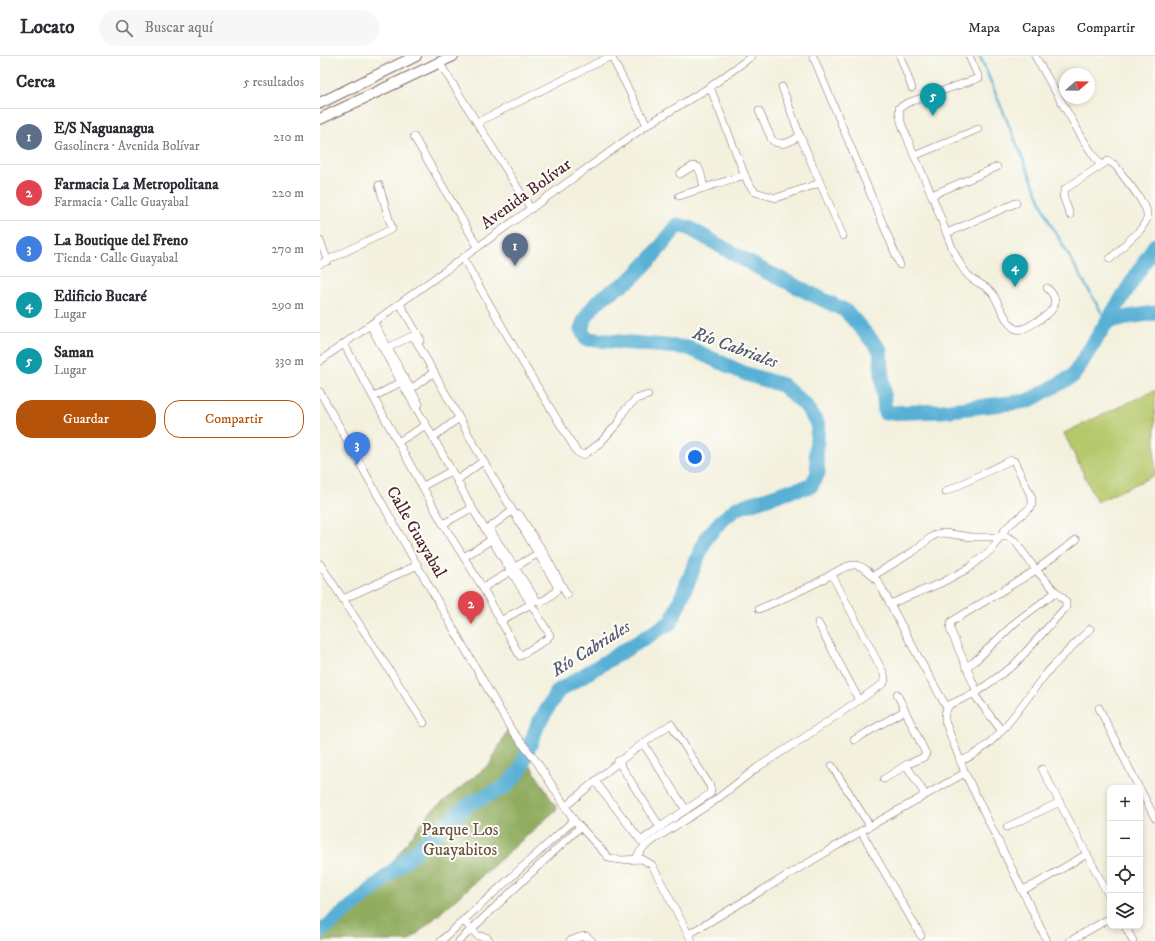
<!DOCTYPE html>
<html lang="es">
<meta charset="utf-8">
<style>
body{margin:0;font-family:"IM FELL DW Pica",serif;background:#f7f7f7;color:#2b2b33}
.controls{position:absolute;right:12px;bottom:12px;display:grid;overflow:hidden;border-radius:8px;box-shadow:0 2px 6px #0003}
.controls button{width:36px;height:36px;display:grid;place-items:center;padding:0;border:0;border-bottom:1px solid #e1e1e2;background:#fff;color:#2b2b33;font:20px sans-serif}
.compass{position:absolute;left:739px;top:12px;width:36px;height:36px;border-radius:50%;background:#fff;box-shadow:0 2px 6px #0003;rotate:70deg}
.you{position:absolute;left:375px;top:401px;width:14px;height:14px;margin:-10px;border:3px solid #fff;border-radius:50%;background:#1a73e8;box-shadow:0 0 0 6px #1a73e833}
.badge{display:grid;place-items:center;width:26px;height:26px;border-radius:50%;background:#b45309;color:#fff;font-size:13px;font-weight:700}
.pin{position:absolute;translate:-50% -33px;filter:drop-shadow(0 1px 2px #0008)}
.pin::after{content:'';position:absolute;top:21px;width:14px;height:12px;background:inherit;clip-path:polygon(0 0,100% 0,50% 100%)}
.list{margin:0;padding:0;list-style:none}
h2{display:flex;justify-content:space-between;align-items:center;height:52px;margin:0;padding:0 16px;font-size:17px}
h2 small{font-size:13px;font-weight:400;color:#7c7c81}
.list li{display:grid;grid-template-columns:26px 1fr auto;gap:12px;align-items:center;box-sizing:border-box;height:56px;padding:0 16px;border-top:1px solid #e1e1e2}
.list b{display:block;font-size:15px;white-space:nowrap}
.list p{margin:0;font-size:13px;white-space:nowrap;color:#7c7c81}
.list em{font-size:13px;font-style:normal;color:#7c7c81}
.actions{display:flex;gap:8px;padding:12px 16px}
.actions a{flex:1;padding:9px 0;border:1px solid #b45309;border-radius:16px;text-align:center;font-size:14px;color:#b45309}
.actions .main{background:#b45309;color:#fff}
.icon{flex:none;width:22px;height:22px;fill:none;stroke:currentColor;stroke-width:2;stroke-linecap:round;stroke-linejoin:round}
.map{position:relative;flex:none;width:835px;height:885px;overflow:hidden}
header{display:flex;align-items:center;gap:24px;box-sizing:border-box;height:56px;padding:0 20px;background:#fff;border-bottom:1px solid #e1e1e2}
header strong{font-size:19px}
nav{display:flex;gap:22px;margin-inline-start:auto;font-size:14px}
.search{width:280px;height:36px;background:#f7f7f7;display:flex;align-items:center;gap:10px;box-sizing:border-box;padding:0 14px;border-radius:22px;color:#7c7c81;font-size:15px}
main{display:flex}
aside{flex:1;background:#fff}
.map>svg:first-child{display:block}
.green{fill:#b5c86b;stroke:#80744b}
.forest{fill:#90ac5f;stroke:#6d6645}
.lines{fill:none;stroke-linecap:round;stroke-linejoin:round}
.stream{stroke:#58b0d5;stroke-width:2.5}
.river{stroke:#58b0d5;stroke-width:15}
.minor-casing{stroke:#856869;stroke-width:8}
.secondary-casing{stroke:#856869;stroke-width:12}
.minor{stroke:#fff;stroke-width:7}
.secondary{stroke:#fff;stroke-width:10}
.labels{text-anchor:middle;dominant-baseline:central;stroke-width:4;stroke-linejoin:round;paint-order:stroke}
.street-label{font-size:17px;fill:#4a1f2b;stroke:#fdfcf7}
.park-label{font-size:17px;fill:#6a523e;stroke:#fdfcf7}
.water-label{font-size:18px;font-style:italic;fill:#50596f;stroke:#fdfcf7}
</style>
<header>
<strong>Locato</strong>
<div class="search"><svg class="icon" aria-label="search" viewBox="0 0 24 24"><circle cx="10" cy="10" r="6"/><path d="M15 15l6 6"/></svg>Buscar aquí</div>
<nav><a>Mapa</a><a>Capas</a><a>Compartir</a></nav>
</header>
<main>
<aside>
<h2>Cerca<small>5 resultados</small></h2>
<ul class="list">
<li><span class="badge" style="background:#5c6f8a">1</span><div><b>E/S Naguanagua</b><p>Gasolinera · Avenida Bolívar</p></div><em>210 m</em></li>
<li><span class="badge" style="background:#e0444e">2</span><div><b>Farmacia La Metropolitana</b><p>Farmacia · Calle Guayabal</p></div><em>220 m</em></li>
<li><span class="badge" style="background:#3f7fe0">3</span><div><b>La Boutique del Freno</b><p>Tienda · Calle Guayabal</p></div><em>270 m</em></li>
<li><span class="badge" style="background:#0f9aa8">4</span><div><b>Edificio Bucaré</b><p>Lugar</p></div><em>290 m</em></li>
<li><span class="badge" style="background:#0f9aa8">5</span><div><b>Saman</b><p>Lugar</p></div><em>330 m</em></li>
</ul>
<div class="actions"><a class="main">Guardar</a><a>Compartir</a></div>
</aside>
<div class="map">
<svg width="835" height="885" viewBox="0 0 835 885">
<rect width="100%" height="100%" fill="#fdfcf7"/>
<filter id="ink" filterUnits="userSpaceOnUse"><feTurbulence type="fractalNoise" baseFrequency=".025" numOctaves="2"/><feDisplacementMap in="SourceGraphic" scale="8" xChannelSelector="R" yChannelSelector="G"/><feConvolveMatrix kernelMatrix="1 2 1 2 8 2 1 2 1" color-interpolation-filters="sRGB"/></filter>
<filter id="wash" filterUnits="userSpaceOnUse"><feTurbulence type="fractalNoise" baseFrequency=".012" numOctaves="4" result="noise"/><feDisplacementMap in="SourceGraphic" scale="16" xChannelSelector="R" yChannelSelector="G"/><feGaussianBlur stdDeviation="0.9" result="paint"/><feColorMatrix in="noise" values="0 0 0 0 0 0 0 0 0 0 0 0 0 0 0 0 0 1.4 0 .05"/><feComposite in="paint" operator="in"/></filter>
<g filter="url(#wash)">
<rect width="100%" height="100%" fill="#f3f0dd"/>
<polygon class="green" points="835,334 835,419 777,446 744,377"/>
<polygon class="forest" points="188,673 237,753 89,885 0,885 0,875 50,836 110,756 170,708"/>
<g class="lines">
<polyline class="stream" points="660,0 729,165 787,266"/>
<g class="river">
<polyline points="787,266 808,261 835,257"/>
<path d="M0,876L40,844L149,748L185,731L200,715L218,668L238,635L351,566L386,482L401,465L417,452L469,435L491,430L498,417L496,396L498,369L486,350L462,329L426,318L369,292L266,283L261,273C265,259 276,245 289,237C296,232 306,228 312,222C329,206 344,188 357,169L369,172L437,211L526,255L560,294L565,357L622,355L708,345L753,320L835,189"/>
</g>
</g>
</g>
<g filter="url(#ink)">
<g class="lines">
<g class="minor-casing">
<g id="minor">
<polyline points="291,0 327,69"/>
<polyline points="493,0 580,209"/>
<polyline points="580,0 592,32"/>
<path d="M649,0L659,22L587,47L579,52C579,63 583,72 587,81C594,101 604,120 612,140C622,162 632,200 647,218C654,227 666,228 673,238C678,246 688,271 696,273C703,275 710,269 716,266C730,258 744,247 727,232"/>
<polyline points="715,0 764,85 780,109"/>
<polyline points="119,6 211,153"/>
<polyline points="390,31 428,127 435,136 456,142 500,127"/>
<polyline points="462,31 480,80 523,180"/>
<path d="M439,55L452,84C462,92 471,85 480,80"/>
<polyline points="158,66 291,0"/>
<polyline points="94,81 158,191"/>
<polyline points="594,100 658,73"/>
<polyline points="360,118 373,110 378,111 381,118 384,132"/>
<polyline points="612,139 677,111"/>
<polyline points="359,140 425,119"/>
<polyline points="750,159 743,140 745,133 788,105 795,109 819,141 826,153 827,158 827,163 821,173 790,203"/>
<polyline points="627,177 696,147"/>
<polyline points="0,185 8,205"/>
<polyline points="143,202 206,312 257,396 263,399 267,397 281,386 299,366 303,356 316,343 328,339"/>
<polyline points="0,208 72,173 59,129"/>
<polyline points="80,248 101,284"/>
<polyline points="54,267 99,348"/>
<polyline points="24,288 123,468 163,532 200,600 227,583 230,579 152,452 113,381 81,326 50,269"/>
<path d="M67,292L92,280L94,281L161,401L237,530L236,535C231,539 224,547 217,545L170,474"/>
<polyline points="0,305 327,69 390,31 432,0"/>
<polyline points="91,333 114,316"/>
<polyline points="0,336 85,488 192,675 217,706 254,764 289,802 301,804 322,803 332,809 372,885"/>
<polyline points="54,341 81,326"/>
<polyline points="116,379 139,362"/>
<polyline points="78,386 106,369"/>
<polyline points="140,422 163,405"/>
<polyline points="103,430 131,415"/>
<polyline points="199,458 224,497 247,539"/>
<polyline points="123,468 152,452"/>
<polyline points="169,472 192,455"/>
<polyline points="144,501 171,484"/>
<polyline points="0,508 104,667"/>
<polyline points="195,511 217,498"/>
<polyline points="553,520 594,495 610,482 617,478 624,477 651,481 688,481 695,485 716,514 736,536 743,542 746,546 746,551 694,609 657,636 629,649 625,657 625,665 645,717"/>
<polyline points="163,532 191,515"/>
<polyline points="23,543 98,509"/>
<polyline points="570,548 621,527 649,512 671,494 686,472 711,451 712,447 712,442 694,405 691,404 625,436"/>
<path d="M439,553C458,545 477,537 496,527C505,523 525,508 535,509C545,510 553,520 559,527L601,606L627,652"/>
<polyline points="180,565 211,548"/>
<polyline points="498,567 539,644"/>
<polyline points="646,611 655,605 697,565 736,536"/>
<polyline points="657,636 630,573 631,566 716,514 756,484"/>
<polyline points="653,637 681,674"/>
<polyline points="779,652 819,732"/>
<polyline points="534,684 584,655"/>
<polyline points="323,687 366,754"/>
<polyline points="298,705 340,771"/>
<path d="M640,705C675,694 702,647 725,619C739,603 755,588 770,573"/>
<polyline points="586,709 603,735 603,740"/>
<polyline points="512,710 550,770"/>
<polyline points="722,713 790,842"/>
<polyline points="564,723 586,709 604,701 606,698 577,638"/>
<polyline points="820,733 835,762"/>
<path d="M245,751C279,721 313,693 351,668L390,730L391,737L340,771L321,785L275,725"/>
<polyline points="687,771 740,746"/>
<polyline points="541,775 601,880"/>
<polyline points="316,803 319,797 324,791 341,779 393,746 438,711 482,683 564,627 565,624 564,618 512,519"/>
<polyline points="702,834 714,829 767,798"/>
<polyline points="143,864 158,880 166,881 170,885"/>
<polyline points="805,870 813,885"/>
<polyline points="369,878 550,770 645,717 727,885"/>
<polyline points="121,885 254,764"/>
<polyline points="139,885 259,772"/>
<polyline points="250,885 260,881 266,880 272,885"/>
<polyline points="750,885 790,862"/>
</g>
</g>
<g class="secondary-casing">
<g id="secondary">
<polyline points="0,47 96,0"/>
<polyline points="0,63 133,0"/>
</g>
</g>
<use href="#minor" class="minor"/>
<use href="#secondary" class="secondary"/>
</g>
</g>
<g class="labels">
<g class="street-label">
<text transform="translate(206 138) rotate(-36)">Avenida Bolívar</text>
<text transform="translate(96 476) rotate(60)">Calle Guayabal</text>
</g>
<g class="park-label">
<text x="140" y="774">Parque Los<tspan x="140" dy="20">Guayabitos</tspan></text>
</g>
<g class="water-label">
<text transform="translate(415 292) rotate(20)">Río Cabriales</text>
<text transform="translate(271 593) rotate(-32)">Río Cabriales</text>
</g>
</g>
</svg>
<div class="controls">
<button>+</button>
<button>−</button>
<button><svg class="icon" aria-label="locate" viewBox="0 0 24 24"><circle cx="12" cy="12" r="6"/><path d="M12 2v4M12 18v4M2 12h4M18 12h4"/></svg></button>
<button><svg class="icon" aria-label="layers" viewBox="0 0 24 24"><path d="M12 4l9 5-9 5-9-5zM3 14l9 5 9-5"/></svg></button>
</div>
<svg class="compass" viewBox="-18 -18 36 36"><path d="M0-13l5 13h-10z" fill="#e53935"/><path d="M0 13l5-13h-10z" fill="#7c7c81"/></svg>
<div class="you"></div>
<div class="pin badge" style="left:195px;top:210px;background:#5c6f8a">1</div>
<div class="pin badge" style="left:151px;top:568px;background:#e0444e">2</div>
<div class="pin badge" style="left:37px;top:409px;background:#3f7fe0">3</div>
<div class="pin badge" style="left:695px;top:231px;background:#0f9aa8">4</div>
<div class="pin badge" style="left:613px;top:60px;background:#0f9aa8">5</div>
</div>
</main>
